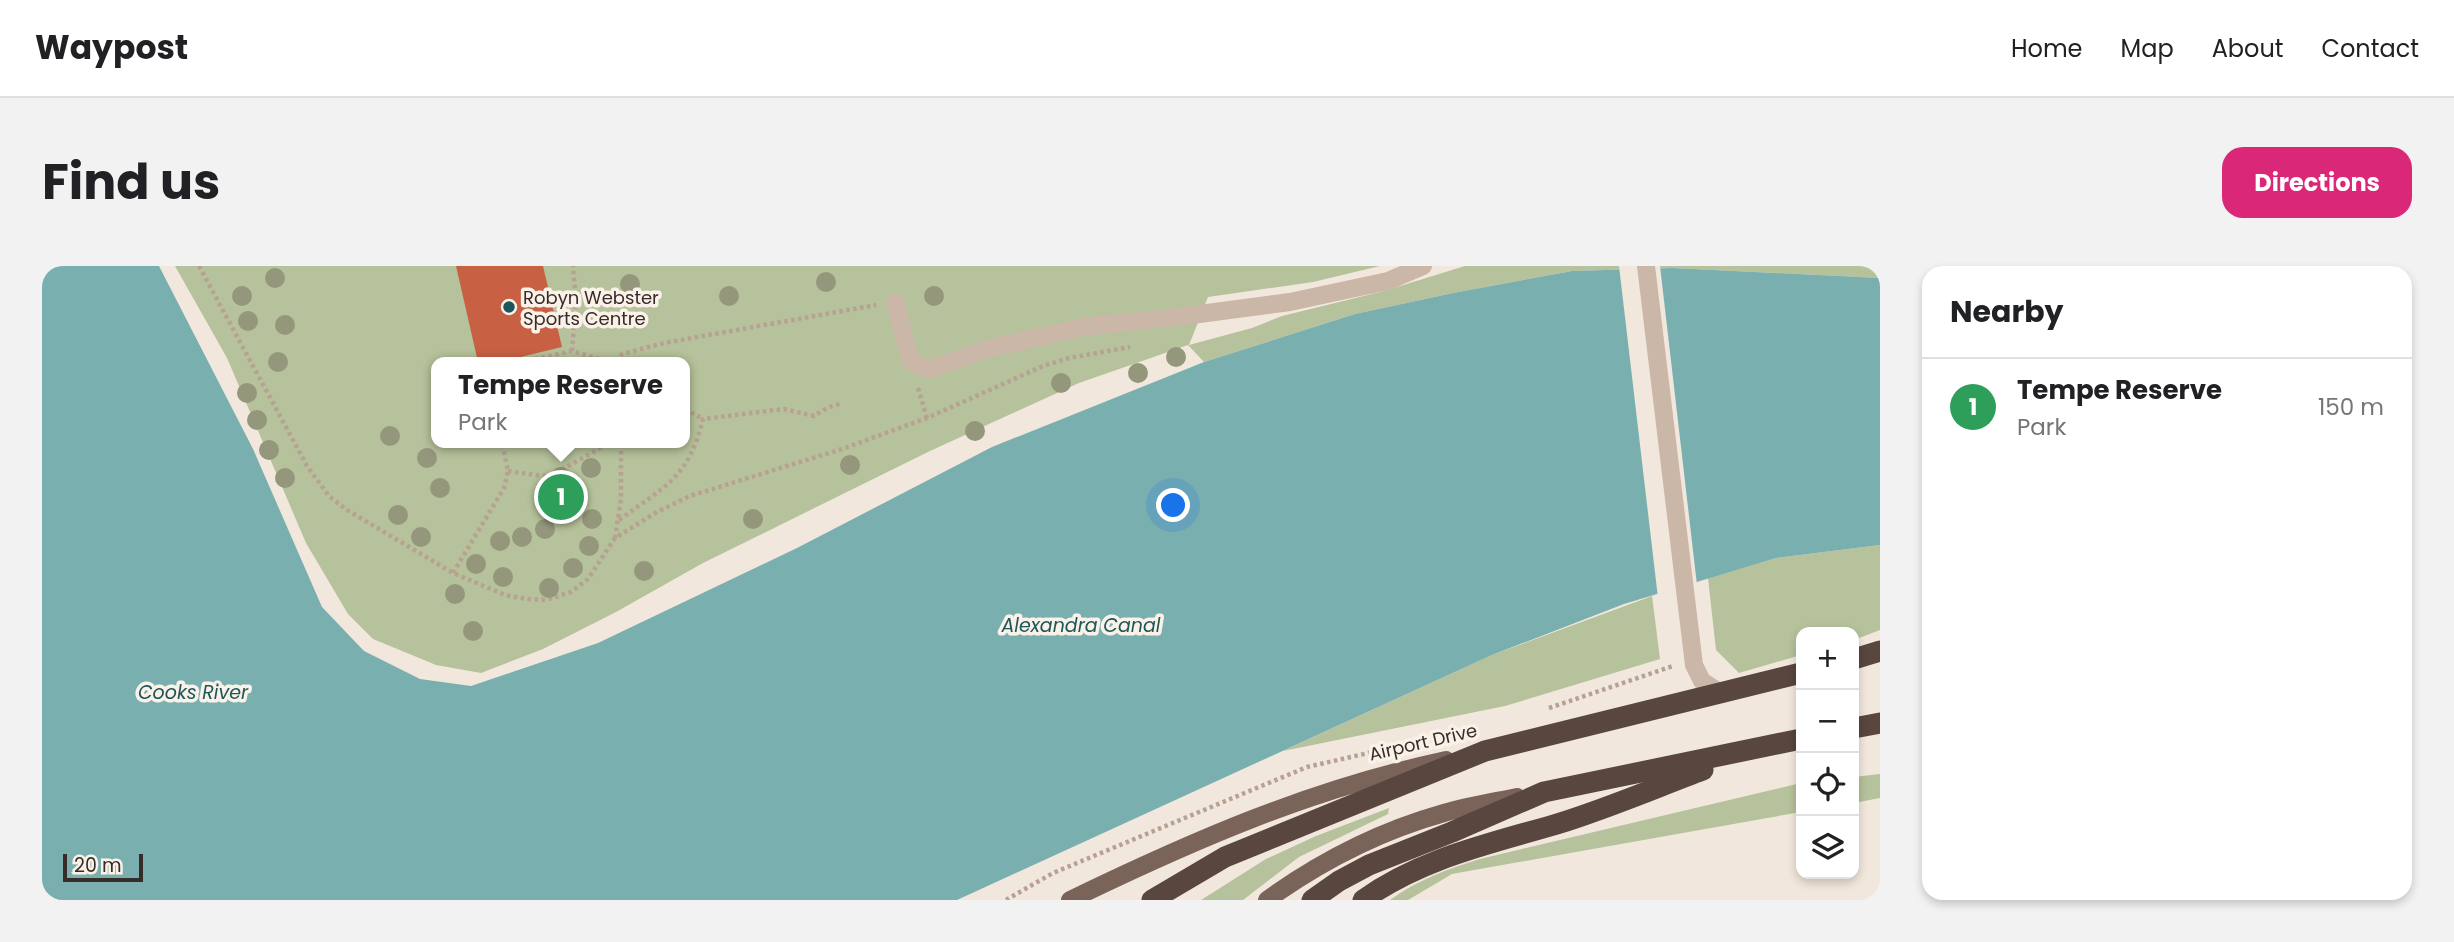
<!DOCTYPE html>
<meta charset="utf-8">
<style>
body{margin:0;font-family:Poppins,sans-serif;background:#f2f2f2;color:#202124}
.controls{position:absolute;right:21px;bottom:21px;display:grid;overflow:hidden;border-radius:14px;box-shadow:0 4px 10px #0003}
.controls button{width:63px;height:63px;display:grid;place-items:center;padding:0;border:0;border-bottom:2px solid #e0e0e0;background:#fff;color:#202124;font:35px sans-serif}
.scale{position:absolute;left:21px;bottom:18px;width:80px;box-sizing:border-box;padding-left:7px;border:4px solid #372c28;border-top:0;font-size:19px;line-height:24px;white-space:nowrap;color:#372c28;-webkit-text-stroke:5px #faf1e8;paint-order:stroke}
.you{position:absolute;left:1132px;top:240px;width:24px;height:24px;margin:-18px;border:5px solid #fff;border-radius:50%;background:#1a73e8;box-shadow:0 0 0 10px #1a73e833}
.badge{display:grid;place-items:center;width:46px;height:46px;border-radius:50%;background:#db2777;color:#fff;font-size:23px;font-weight:700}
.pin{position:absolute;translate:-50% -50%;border:4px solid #fff;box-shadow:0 2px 7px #0006}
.popup{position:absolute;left:389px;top:91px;width:259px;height:91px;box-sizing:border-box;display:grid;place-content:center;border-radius:14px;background:#fff;filter:drop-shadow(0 2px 5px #0005);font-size:23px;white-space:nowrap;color:#757577}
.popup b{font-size:26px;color:#202124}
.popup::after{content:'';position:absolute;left:50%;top:100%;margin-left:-14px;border:14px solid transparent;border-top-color:#fff}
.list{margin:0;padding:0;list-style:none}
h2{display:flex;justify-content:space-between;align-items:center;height:91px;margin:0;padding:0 28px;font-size:30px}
h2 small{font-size:23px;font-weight:400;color:#757577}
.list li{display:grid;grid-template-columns:46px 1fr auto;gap:21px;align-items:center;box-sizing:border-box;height:98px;padding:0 28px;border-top:2px solid #e0e0e0}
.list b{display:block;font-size:26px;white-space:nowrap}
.list p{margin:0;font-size:23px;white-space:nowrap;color:#757577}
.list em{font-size:23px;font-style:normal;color:#757577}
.icon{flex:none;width:38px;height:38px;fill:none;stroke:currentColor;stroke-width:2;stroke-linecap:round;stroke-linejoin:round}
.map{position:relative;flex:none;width:1838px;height:634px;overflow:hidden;border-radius:21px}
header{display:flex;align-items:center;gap:42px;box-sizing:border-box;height:98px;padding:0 35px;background:#fff;border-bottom:2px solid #e0e0e0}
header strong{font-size:33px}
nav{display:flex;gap:38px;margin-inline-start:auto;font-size:24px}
.intro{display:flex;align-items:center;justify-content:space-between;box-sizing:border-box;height:168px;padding:0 42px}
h1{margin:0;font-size:49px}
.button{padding:18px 32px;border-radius:21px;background:#db2777;color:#fff;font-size:24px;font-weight:700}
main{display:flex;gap:42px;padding:0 42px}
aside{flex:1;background:#fff;border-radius:21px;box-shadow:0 4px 10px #0003}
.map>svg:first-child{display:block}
.green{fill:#b6c29b;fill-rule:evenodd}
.water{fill:#7aafb0}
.pier{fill:#f2e7dc}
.building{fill:#c86144}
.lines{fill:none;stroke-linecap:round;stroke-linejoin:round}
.path{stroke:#b7a192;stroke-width:4.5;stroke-dasharray:3.5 3.5;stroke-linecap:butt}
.minor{stroke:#cbb7a7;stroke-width:18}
.major{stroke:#7a6359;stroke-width:18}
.highway{stroke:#58463f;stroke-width:21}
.tree{fill:#94977b}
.poi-dot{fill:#1d575a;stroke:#faf1e8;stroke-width:2.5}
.labels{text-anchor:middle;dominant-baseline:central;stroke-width:7;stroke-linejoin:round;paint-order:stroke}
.poi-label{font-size:18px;fill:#372c28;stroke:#faf1e8;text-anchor:start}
.street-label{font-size:18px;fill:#372c28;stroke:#faf1e8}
.water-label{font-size:19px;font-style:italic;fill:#1d575a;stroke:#faf1e8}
</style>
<header>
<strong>Waypost</strong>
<nav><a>Home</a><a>Map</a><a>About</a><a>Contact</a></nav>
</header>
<div class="intro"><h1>Find us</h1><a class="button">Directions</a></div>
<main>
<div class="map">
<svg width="1838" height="634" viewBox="0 0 1838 634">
<rect width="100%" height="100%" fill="#f2e7dc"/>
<g class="green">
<path d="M133,0H1338L1271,16L1166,31L1147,79L1210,62L1240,50L1342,25L1423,0H1838V12L1630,2L1530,5L1411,27L1313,48L1162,96L1146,79L1037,117L888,185L661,297L574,346L501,383L439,407L394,399L331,373L306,348L264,277L185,92ZM395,96H643V177H395Z"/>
<polygon points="1838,279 1838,364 1812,374 1812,366 1759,366 1759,389 1697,407 1674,384 1666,312 1734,292"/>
<polygon points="1610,330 1618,393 1463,440 1241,485 1450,389"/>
<polygon points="1838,508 1838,532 1812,537 1812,511"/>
<path d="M1759,517V546L1410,608L1366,634H1348C1375,614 1406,603 1438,593Z"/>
<polygon points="1347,542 1346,548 1257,591 1201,634 1159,634 1224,593 1274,570"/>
</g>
<polygon class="water" points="0,0 117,0 211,183 280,341 322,385 378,413 429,420 556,377 755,282 950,181 1162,96 1313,48 1411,27 1530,5 1630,2 1838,12 1838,279 1734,292 1582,338 1450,389 915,634 0,634"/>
<polygon class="pier" points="1577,0 1618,0 1655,319 1616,332"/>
<polygon class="building" points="414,0 501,0 520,81 458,96 436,96"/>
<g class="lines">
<g class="path">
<polyline points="157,0 265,200 287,230 305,244 411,307 463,329 484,333 504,334 529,326 546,313 573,272 615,246 648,230 800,183 885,152 1001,100 1027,92 1088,81"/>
<polyline points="530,85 534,37 531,0"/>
<polyline points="479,96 530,85 568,96"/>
<polyline points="575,96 580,88 622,77 834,39"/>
<polyline points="876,122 885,152"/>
<polyline points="643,143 661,153"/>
<polyline points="466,205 507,211 567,177"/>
<path d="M577,254C622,221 647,212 661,153L742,143L772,150L785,142L800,137"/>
<polyline points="573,272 579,233 579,177"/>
<polyline points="411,307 462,222 466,205 460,177"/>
<polyline points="1507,442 1631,400"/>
<polyline points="964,634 1011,607 1265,501 1335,485"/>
</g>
<g class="minor">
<polyline points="1604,0 1652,399 1660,415 1680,428"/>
<polyline points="853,36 869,95 883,102 891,102 945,83 1041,61 1135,51 1248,36 1346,15 1381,0"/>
</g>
<g class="major">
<path d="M1028,634C1152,574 1269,523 1404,494"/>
<path d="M1225,634C1279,595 1338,565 1402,547C1426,540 1451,536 1475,531"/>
</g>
<g class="highway">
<polyline points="1812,393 1838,385"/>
<polyline points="1812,462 1838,457"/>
<polyline points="1110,634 1183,591 1443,485 1759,407"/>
<polyline points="1270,634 1297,615 1327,599 1410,566 1502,526 1759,473"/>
<path d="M1321,634C1380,592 1447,578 1515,558C1564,543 1613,522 1661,504"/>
</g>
</g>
<g class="tree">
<circle cx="233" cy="12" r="10"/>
<circle cx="784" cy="16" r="10"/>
<circle cx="588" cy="18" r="10"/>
<circle cx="200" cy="30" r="10"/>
<circle cx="687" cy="30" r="10"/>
<circle cx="892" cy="30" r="10"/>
<circle cx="206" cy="55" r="10"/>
<circle cx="243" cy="59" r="10"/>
<circle cx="1134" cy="91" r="10"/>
<circle cx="236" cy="96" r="10"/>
<circle cx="1096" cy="107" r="10"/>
<circle cx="1019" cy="117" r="10"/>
<circle cx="205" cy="127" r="10"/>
<circle cx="215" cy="154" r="10"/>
<circle cx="933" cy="165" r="10"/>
<circle cx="348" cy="170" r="10"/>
<circle cx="227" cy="184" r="10"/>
<circle cx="385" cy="192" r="10"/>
<circle cx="808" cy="199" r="10"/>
<circle cx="549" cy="202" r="10"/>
<circle cx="519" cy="211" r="10"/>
<circle cx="243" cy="212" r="10"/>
<circle cx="398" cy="222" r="10"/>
<circle cx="356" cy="249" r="10"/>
<circle cx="550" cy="253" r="10"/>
<circle cx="711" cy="253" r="10"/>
<circle cx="503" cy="263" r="10"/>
<circle cx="379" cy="271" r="10"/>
<circle cx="480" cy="271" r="10"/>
<circle cx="458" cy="275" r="10"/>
<circle cx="547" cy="280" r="10"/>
<circle cx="434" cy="298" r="10"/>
<circle cx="531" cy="302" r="10"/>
<circle cx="602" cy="305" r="10"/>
<circle cx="461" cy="311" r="10"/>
<circle cx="507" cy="322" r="10"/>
<circle cx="413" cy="328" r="10"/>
<circle cx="431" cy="365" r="10"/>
</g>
<circle class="poi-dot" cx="467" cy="41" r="7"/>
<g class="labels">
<g class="poi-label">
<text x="481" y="31">Robyn Webster<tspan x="481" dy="21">Sports Centre</tspan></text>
</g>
<g class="street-label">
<text transform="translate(1381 476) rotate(-13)">Airport Drive</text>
</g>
<g class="water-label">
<text x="1039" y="359">Alexandra Canal</text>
<text x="151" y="426">Cooks River</text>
</g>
</g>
</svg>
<div class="controls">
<button>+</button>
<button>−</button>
<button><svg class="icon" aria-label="locate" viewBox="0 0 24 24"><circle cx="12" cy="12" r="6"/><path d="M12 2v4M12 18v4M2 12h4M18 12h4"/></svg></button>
<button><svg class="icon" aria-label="layers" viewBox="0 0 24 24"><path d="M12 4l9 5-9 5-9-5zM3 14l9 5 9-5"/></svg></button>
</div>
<div class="scale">20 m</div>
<div class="you"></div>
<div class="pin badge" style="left:519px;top:231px;background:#2e9e5b">1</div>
<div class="popup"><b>Tempe Reserve</b>Park</div>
</div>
<aside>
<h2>Nearby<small></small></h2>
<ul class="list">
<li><span class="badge" style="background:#2e9e5b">1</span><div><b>Tempe Reserve</b><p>Park</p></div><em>150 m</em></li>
</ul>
</aside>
</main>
